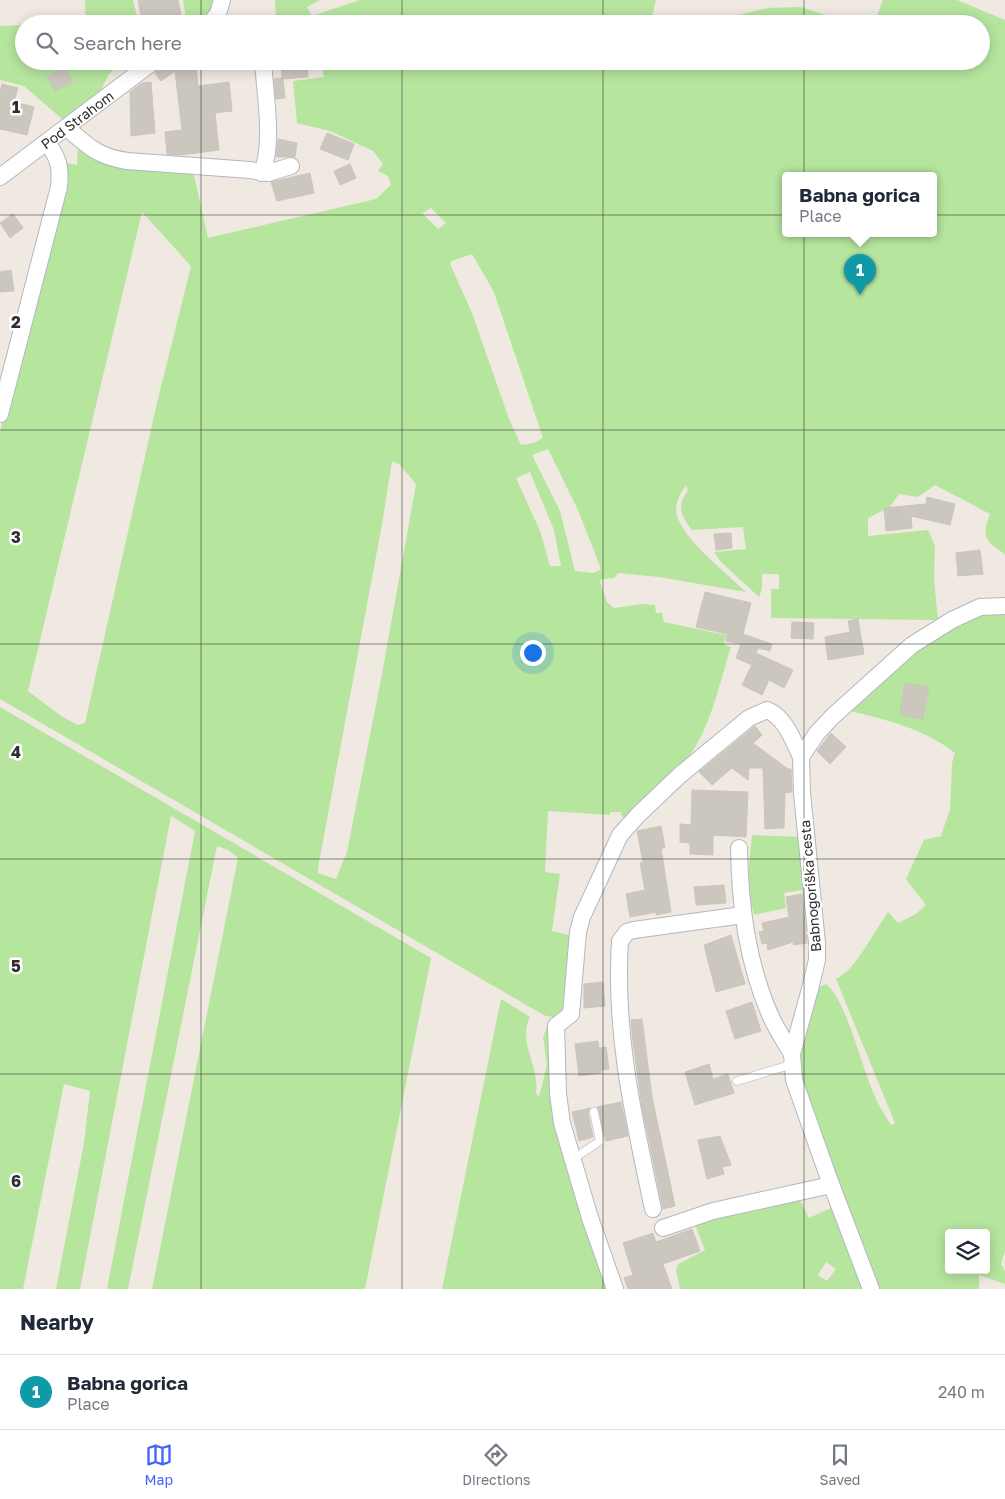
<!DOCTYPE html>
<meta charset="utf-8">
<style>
body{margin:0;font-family:"Golos Text",sans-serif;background:#f6f6f7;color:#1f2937}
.controls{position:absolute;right:15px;bottom:15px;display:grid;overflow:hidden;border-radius:5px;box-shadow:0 2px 12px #0003}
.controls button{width:45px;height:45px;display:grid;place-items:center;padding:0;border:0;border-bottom:1px solid #e0e1e3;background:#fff;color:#1f2937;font:25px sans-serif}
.you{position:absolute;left:532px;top:652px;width:18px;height:18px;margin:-12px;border:4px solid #fff;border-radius:50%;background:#1a73e8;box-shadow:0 0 0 8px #1a73e833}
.badge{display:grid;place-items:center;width:32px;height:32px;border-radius:50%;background:#4264fb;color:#fff;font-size:16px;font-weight:700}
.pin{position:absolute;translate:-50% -41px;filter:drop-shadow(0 1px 2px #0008)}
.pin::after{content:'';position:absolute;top:26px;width:18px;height:15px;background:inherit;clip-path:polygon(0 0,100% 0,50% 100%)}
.popup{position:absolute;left:782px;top:172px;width:155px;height:65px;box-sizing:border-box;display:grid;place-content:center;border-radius:5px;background:#fff;filter:drop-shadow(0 1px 4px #0005);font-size:16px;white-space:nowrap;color:#747a83}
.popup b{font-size:19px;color:#1f2937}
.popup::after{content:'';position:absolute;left:50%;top:100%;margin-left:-10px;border:10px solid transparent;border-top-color:#fff}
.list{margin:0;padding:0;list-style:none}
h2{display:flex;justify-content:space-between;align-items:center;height:65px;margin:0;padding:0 20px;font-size:21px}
h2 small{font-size:16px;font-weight:400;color:#747a83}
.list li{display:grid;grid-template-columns:32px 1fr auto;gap:15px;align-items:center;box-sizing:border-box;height:75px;padding:0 20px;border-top:1px solid #e0e1e3}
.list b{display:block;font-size:19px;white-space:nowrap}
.list p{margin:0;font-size:16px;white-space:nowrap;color:#747a83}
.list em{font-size:16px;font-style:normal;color:#747a83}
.icon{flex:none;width:28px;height:28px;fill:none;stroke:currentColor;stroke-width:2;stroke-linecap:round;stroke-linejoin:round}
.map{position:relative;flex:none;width:1005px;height:1289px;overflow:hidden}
.search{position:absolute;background:#fff;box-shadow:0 2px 12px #0003;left:15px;right:15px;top:15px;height:55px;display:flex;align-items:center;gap:12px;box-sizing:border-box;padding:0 18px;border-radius:28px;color:#747a83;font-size:19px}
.sheet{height:140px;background:#fff}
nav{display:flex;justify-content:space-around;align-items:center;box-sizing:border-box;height:70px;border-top:1px solid #e0e1e3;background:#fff;font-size:14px;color:#747a83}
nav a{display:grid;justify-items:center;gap:2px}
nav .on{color:#4264fb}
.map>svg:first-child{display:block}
.green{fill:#b6e59e;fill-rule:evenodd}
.building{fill:#cbc7bf;stroke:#cbc5ba}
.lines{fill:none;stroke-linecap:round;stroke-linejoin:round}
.service-casing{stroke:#b4b7c1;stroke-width:9}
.minor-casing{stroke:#b4b7c1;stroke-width:18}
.service{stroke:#fff;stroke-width:8}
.minor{stroke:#fff;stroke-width:16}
.grid{fill:none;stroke:#2e2e2e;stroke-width:1;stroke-opacity:0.55}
.labels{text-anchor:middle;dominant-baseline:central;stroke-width:5;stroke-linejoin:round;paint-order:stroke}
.street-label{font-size:14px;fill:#2e2e2e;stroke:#fff}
.grid-label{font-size:16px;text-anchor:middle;font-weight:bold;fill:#2e2e2e;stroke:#fff;stroke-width:5;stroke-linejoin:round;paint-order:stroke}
</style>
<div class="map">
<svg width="1005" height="1289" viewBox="0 0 1005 1289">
<rect width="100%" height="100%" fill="#efe9e1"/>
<g class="green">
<polygon points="85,0 133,0 139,24 47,24 86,21"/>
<polygon points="183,0 218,0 204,24 187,24"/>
<polygon points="275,0 320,0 307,7 312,16 360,0 656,0 650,24 281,24 280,19 276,19"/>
<path d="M883,0H957L1005,20V554C985,541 981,537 990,514L935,485L918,497L899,494L890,507L868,518V536L928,530L935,546L934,579L938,620L771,618V589H779V574H762V589L759,597L720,561L714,552L746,549L743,527L692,530C681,516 676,505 688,491L686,485C681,492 676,501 676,510C677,535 728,574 746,592L659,577L618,573L614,578L602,579L600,582L607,602L614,608L642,604L655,605L656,613H662L664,622L726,635L724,645L731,647C720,681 713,718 694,749C679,775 653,796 632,817H622L621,812H610V815L548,811L545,872L560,874L552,931L573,936L571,993L560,1018L546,1016L528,1006L0,699V432L67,163L77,165L78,144L193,171L208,238L376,199L391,185L388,176L378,171L383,164L373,151L330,131L297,123L293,81L324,77L321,61H981V24H874ZM786,176H934V234H786ZM431,208L446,223L438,229L422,213ZM142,212L191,266L157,403L85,723L78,725L61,716L28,691ZM472,254L494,292L543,438L533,443L521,445L509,419L472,313L450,264L452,261ZM548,449L578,510L601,569L594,573L575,571L560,511L532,455ZM392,461L400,465L416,484L382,674L347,852L336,879L318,873V868L382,524ZM530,472L554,530L561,566H550L540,531L516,478Z"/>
<polygon points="800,7 855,24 700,24 768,8"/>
<polygon points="24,25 24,61 124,61 109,74 94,104 67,123 24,86 0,80 0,26"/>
<path d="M1005,610V1251L1001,1264L1005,1271V1284L979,1275V1289H878L836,1184L798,1068L797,1051L815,989L826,984C846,999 862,1068 874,1094C878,1105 885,1115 891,1125L895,1123L836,979C855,971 875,930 888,912L898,923L916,914L926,905L906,879L924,840L941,836L950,809L952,763L955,753C923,728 884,719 846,710L924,644L984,611ZM949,1233H986V1270H949Z"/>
<polygon points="0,707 431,958 365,1289 152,1289 238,858 228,850 217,846 128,1289 107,1289 195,831 171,816 80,1289 56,1289 84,1143 90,1091 64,1084 23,1289 0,1289"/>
<path d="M752,835L802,837L808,889L784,893L786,908L754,915C746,888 749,863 752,835Z"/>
<path d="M501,999L530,1017C517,1042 540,1066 536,1093L539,1097L547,1065L543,1037L547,1027L552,1034L555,1114L613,1289H442Z"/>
<path d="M798,1196L809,1218L835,1206L866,1289H680L676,1270L678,1264L705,1250L695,1225ZM826,1262L836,1269L827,1281L818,1275Z"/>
</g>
<g class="building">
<polygon points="145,0 178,0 183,24 143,24 138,1"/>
<polygon points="165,61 172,61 177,68 196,66 198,86 229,82 232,111 215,113 219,150 181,155 167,154 165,132 182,130 175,71 161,81 155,73"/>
<polygon points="281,61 307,61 308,77 283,79 285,98 276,99 274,79 282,78"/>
<polygon points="65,66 73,82 55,91 47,76"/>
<polygon points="151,82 155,133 131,136 130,92 142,83"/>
<polygon points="2,84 18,88 14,102 34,107 27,135 0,129 0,93"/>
<polygon points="327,133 354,144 348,160 320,149"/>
<polygon points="278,139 297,143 295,157 276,157"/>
<polygon points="350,164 356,178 340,185 334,171"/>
<polygon points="310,173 314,193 277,201 271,182"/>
<polygon points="13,214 23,228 10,238 0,223"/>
<polygon points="11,270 14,291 0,292 0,272"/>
<polygon points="927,497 955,504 950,525 911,516 912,528 886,531 884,508 926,504"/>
<polygon points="731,533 732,548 716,550 714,534"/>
<polygon points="980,550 983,574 958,576 956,553"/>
<polygon points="705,592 751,603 743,634 772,644 770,651 758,648 756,653 793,670 784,688 769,680 762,695 742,685 752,665 736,658 741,644 726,641 727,634 696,627"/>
<polygon points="858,619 864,654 828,660 825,637 850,632 848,621"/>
<polygon points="792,622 814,623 813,639 791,638"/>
<polygon points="905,683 929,687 923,719 900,715"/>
<polygon points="755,726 762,735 753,743 788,769 791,769 792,792 785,793 784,828 765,829 763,768 749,768 748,780 732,768 712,785 699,772"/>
<polygon points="831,733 846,747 830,764 817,751"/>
<polygon points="692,790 748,792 746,837 713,835 713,855 690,854 690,843 680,842 680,824 691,825"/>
<polygon points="661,826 665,848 661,848 671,912 656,915 656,912 630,917 626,894 645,890 640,863 643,862 637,831"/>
<polygon points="724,885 726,903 696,905 694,887"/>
<polygon points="802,894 807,943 794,945 793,942 768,950 767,943 762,944 759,932 764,931 762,923 789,917 786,897"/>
<polygon points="731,935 745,984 716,992 704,945"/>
<polygon points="603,982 605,1006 584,1008 584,984"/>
<polygon points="752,1002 761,1031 735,1039 726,1011"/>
<polygon points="642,1019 652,1097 675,1206 663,1209 642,1107 633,1042 631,1020"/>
<polygon points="598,1041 599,1048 606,1047 609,1069 601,1070 601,1073 579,1076 575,1044"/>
<polygon points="709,1064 713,1079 728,1074 734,1093 695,1105 685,1072"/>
<polygon points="621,1102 628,1136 606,1141 597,1107"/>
<polygon points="591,1108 588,1113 593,1137 579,1141 572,1112"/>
<polygon points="720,1136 731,1165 722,1167 724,1174 707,1179 698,1140"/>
<polygon points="692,1229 700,1251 663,1264 672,1289 628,1289 624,1278 633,1275 623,1243 653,1233 656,1242"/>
</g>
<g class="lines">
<g class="service-casing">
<g id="service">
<polyline points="737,1081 793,1064"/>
<polyline points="573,1159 600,1141 594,1112"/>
</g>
</g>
<g class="minor-casing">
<g id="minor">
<polyline points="209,24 218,14 222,0"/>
<path d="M67,128C89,147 97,156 127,161L250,170L268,173L291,166"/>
<path d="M262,173C274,142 265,95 263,61"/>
<path id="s1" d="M0,177L154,61"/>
<path d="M0,414L59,187C61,168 59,158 47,143"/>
<path d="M739,848C740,906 747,963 771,1017C777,1030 785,1042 792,1054"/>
<path d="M653,1209C634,1119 614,1034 620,941L627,932L634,930L743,915"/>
<polyline points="663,1228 713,1211 831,1185"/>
<path d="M615,1289L590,1218L562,1123L558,1094L556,1026L571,1014L578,932L582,917L620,835L638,815L680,775L749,718L767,710C785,717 793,740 801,757"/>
<polyline points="871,1289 828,1176 794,1080 792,1054 810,989 817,960 817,943 802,793 801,757 817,733 833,716 912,645 952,620 980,607 1005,606"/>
</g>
</g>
<use href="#service" class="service"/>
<use href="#minor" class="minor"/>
</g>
<path class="grid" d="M201,0V24M402,0V24M603,0V24M804,0V24M201,61V1289M402,61V1289M603,61V1289M804,61V1289M0,215H1005M0,430H1005M0,644H1005M0,859H1005M0,1074H1005"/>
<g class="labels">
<g class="street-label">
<text stroke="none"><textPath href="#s1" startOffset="96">Pod Strahom</textPath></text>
<text transform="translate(810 886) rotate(-95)">Babnogoriška cesta</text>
</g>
</g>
<g class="grid-label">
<text x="16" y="113">1</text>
<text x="16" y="328">2</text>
<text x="16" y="543">3</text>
<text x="16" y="758">4</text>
<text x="16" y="972">5</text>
<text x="16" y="1187">6</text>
</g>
</svg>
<div class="controls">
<button><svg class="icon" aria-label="layers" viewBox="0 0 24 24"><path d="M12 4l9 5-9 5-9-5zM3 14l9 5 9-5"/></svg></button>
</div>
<div class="you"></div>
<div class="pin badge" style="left:860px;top:295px;background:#0f9aa8">1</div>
<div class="popup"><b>Babna gorica</b>Place</div>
<div class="search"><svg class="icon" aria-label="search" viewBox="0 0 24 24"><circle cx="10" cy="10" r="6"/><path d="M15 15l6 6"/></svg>Search here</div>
</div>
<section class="sheet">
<h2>Nearby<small></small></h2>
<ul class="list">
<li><span class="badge" style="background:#0f9aa8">1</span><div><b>Babna gorica</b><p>Place</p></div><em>240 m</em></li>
</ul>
</section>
<nav>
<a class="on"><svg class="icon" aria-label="map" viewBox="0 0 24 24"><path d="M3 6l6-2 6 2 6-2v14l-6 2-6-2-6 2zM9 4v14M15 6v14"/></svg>Map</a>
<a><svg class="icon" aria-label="directions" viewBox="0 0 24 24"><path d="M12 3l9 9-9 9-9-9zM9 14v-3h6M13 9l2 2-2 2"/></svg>Directions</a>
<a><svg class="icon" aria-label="saved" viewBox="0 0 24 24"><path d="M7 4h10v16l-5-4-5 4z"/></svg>Saved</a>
</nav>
